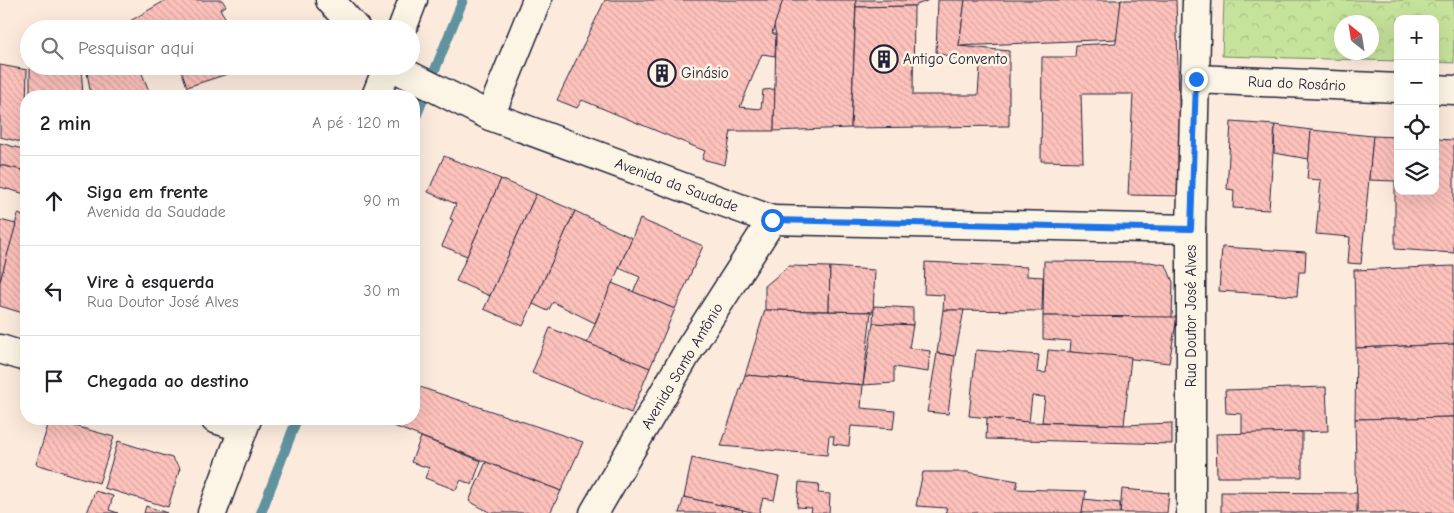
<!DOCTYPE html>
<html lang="pt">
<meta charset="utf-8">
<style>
body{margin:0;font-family:"Comic Neue",sans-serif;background:#f2f2f2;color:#202124}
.controls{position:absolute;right:15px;top:15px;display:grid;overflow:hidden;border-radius:10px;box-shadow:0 5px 20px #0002}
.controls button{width:45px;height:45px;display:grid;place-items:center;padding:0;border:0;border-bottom:1px solid #e0e0e0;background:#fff;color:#202124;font:25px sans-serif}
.compass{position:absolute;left:1334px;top:15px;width:45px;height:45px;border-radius:50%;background:#fff;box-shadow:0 5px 20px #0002;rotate:330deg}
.stop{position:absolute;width:15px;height:15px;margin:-11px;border:4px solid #1a73e8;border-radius:50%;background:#fff}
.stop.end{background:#1a73e8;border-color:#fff;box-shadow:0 1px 5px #0008}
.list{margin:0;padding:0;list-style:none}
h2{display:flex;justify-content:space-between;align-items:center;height:65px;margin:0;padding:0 20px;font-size:21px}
h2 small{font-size:16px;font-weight:400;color:#757577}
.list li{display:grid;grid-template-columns:32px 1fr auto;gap:15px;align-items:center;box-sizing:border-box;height:90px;padding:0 20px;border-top:1px solid #e0e0e0}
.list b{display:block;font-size:19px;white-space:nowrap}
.list p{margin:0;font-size:16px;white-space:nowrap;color:#757577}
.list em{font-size:16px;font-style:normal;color:#757577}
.icon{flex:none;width:28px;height:28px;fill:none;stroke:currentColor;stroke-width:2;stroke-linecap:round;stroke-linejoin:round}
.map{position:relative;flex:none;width:1454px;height:513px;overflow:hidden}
.search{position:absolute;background:#fff;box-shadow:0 5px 20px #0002;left:20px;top:20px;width:400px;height:55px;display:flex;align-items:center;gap:12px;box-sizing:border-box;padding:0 18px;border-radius:28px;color:#757577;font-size:19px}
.panel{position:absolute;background:#fff;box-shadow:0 5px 20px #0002;left:20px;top:90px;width:400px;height:335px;border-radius:20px}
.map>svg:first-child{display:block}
.forest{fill:url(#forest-crowns);stroke:#74826b;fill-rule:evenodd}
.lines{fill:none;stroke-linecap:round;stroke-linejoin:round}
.stream{stroke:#61929f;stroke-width:10}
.building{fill:url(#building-back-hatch);stroke:#22223b}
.street-casing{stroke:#22223b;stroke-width:31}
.secondary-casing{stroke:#22223b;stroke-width:31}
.street{stroke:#fcf5e5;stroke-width:28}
.secondary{stroke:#fcf5e5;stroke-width:28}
.route{stroke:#1a73e8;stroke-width:6}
.labels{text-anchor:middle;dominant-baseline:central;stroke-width:5;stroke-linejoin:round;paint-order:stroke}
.poi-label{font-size:15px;fill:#22223b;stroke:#fcf5e5;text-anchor:start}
.street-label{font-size:15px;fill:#22223b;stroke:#fcf5e5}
</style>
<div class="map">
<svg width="1454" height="513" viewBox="0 0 1454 513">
<defs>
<pattern id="forest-crowns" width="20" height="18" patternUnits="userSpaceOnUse" patternTransform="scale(1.25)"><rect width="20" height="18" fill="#c6e39b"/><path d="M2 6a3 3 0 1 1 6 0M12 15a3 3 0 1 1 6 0" fill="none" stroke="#aac286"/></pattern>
<pattern id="building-back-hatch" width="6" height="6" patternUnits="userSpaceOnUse" patternTransform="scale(1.25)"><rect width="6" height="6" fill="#fec2bc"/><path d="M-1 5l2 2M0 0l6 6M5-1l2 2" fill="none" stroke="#d9a6a2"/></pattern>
</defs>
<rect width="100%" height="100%" fill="#fcebdd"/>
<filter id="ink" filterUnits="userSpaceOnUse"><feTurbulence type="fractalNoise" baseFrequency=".02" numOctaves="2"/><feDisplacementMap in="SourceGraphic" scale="10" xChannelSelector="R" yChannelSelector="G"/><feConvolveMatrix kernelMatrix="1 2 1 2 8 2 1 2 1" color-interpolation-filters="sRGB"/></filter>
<g filter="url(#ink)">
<path class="forest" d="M1224,0H1454V63L1435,62V19H1398V61L1222,56ZM1342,22H1372V52H1342Z"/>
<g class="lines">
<g class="stream">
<polyline points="414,122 463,0"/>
<polyline points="261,513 297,419"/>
</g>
</g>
<g class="building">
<polygon points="166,0 222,0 226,6 220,9 226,19 209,29 127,29 125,24"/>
<polygon points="605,0 783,0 772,33 776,35 775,56 762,54 740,107 761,109 763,90 775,89 774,131 731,131 725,165 702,159 705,151 582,100 577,108 557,100"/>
<polygon points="783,0 856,0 851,128 774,131 776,35 774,26"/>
<polygon points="856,0 929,0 914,6 856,7"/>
<polygon points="938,0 965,0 959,46 1009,51 1009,126 851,128 856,7 914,6 913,95 978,95 980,67 936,52"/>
<polygon points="965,0 1121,0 1118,39 959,46"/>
<polygon points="1121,0 1176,0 1182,196 1128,195 1133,94 1081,94 1083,162 1041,161 1042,57 1075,57 1076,45 1116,43"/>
<polygon points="0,65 27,70 25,143 0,137"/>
<polygon points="30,66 81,66 83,96 30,96"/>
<polygon points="86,66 139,66 151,96 91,96"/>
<polygon points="180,66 252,66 187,87"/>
<polygon points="1231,122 1275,125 1269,210 1233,208 1234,190 1227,189"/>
<polygon points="1275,125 1311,130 1309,159 1274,153"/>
<polygon points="1311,130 1373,136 1361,264 1348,263 1350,237 1316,234 1321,180 1307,179"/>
<polygon points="1373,136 1398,137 1398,191 1435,191 1435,139 1454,140 1454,253 1395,249 1395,181 1369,180"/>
<polygon points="0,143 26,150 26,171 0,165"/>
<polygon points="444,156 501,179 467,256 442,246 453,220 450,219 456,204 428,192"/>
<polygon points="0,165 26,171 25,194 0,187"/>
<polygon points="501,179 536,194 490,296 456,281"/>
<polygon points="536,194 575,211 523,326 484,309"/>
<polygon points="575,211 632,238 595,323 553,302 548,311 533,304"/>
<polygon points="18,214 26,217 26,314 0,306 0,281"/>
<polygon points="640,219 703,246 675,309 633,292 640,277 619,268"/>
<polygon points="0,220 16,224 0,281"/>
<polygon points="1222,247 1306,252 1305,272 1299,272 1297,296 1219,291"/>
<polygon points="1044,261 1150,262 1166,265 1173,282 1172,318 1043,316"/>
<polygon points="925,262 1027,267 1027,276 1043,277 1042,311 943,310 944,295 924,294"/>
<polygon points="789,266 830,267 829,311 765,310 765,286"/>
<polygon points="1454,266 1454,344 1356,348 1354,270"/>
<polygon points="830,267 875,270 873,312 829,311"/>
<polygon points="612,283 675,309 650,368 587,343"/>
<polygon points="874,306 913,308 913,325 873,323"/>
<polygon points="765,310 871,312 863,385 745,375"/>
<polygon points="943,310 964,310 955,356 937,353"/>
<polygon points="1043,316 1177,317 1169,363 1070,352 1071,341 1043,339"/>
<polygon points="873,323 913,325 909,348 930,351 928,372 894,367 894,383 863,385"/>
<polygon points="550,328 650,368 631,413 532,373"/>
<polygon points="1454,344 1454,417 1355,419 1356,348"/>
<polygon points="976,350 1039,355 1037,372 1046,373 1048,350 1131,357 1124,425 1042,422 1045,397 1032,396 1029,422 969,416"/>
<polygon points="937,353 955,356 948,414 927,412"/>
<polygon points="745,375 863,385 861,408 895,411 893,429 851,426 849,446 833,444 834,436 829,436 827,455 721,446"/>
<polygon points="414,385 583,442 561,491 386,423 387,419 414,419"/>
<polygon points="1326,387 1328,431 1242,434 1242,414 1226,413 1225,390"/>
<polygon points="1454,417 1454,513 1357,513 1355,419"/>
<polygon points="987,418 1029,422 1124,425 1172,423 1172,444 986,439"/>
<polygon points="50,419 114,437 99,483 36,464"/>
<polygon points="1302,432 1302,477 1217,477 1216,434"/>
<polygon points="421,437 481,461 472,485 461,480 456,490 425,478 429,468 411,462"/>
<polygon points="118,441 172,458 180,468 168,507 104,488"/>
<polygon points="692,458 779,477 774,500 763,498 759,513 756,513 684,497"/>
<polygon points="486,462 561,491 550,513 491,513 469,501"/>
<polygon points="923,472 967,472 1018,481 1016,489 1086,491 1082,513 945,513 947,508 916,506"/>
<polygon points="799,482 819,484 818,493 830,494 829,513 811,513 812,508 797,507"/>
<polygon points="1122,489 1169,493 1167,513 1120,513"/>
<polygon points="95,491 113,496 109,510 118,513 87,513"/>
<polygon points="1221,492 1357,493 1357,513 1221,513"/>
<polygon points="684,497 743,510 742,513 679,513"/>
<polygon points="1084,499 1120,503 1120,513 1082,513"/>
<polygon points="146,506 167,513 144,513"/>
</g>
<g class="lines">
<g class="street-casing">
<g id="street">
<path id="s1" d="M1196,79L1398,88"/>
<polyline points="1435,89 1454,90"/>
<polyline points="772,220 1191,229"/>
<polyline points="0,349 26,357"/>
<polyline points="215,419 243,428"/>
</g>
</g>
<g class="secondary-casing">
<g id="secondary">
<polyline points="330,0 356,29"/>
<polyline points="402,29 413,0"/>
<path id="s2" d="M391,66L490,116L772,220L690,348L594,513"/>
<polyline points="376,96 388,66"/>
<polyline points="490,116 537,0"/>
<polyline points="212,513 247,419"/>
<polyline points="1191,513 1191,229 1197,0"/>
</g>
</g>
<use href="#street" class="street"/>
<use href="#secondary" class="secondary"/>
</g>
</g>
<g class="lines" filter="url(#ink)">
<polyline class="route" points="772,220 1191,229 1196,79"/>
</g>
<defs>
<g id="building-ring" transform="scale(1.4375)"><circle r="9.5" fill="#fcf5e5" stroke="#22223b" stroke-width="1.5"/><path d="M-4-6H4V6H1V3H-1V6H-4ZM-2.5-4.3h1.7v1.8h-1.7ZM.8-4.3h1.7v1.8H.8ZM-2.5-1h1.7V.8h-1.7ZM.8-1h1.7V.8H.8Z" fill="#22223b"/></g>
</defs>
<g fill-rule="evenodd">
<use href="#building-ring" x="884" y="59"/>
<use href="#building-ring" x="662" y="73"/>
</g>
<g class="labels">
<g class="poi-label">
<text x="903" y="59">Antigo Convento</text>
<text x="681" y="73">Ginásio</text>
</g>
<g class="street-label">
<text stroke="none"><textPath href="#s1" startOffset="101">Rua do Rosário</textPath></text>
<text stroke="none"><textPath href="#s2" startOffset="310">Avenida da Saudade</textPath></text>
<text transform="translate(1191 316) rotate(-90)">Rua Doutor José Alves</text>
<text transform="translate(682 366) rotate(-59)">Avenida Santo Antônio</text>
</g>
</g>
</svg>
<div class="controls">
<button>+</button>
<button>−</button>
<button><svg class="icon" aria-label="locate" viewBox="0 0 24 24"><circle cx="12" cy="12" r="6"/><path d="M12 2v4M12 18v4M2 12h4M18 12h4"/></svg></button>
<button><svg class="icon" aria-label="layers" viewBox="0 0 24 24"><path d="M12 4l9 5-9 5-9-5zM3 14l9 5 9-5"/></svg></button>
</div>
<svg class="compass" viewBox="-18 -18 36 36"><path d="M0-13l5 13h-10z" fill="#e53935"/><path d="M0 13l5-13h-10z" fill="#757577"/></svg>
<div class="stop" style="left:772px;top:220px"></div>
<div class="stop end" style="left:1196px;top:79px"></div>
<div class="search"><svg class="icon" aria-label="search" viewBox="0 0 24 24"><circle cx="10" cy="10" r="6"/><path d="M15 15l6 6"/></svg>Pesquisar aqui</div>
<section class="panel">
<h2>2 min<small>A pé · 120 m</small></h2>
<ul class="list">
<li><svg class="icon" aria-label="ahead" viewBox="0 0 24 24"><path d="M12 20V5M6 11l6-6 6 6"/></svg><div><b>Siga em frente</b><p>Avenida da Saudade</p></div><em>90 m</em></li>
<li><svg class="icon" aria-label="left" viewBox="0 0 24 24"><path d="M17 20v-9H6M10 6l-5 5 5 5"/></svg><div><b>Vire à esquerda</b><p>Rua Doutor José Alves</p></div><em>30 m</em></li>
<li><svg class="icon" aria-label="arrive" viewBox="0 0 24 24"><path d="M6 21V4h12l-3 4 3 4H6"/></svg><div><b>Chegada ao destino</b></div></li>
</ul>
</section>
</div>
